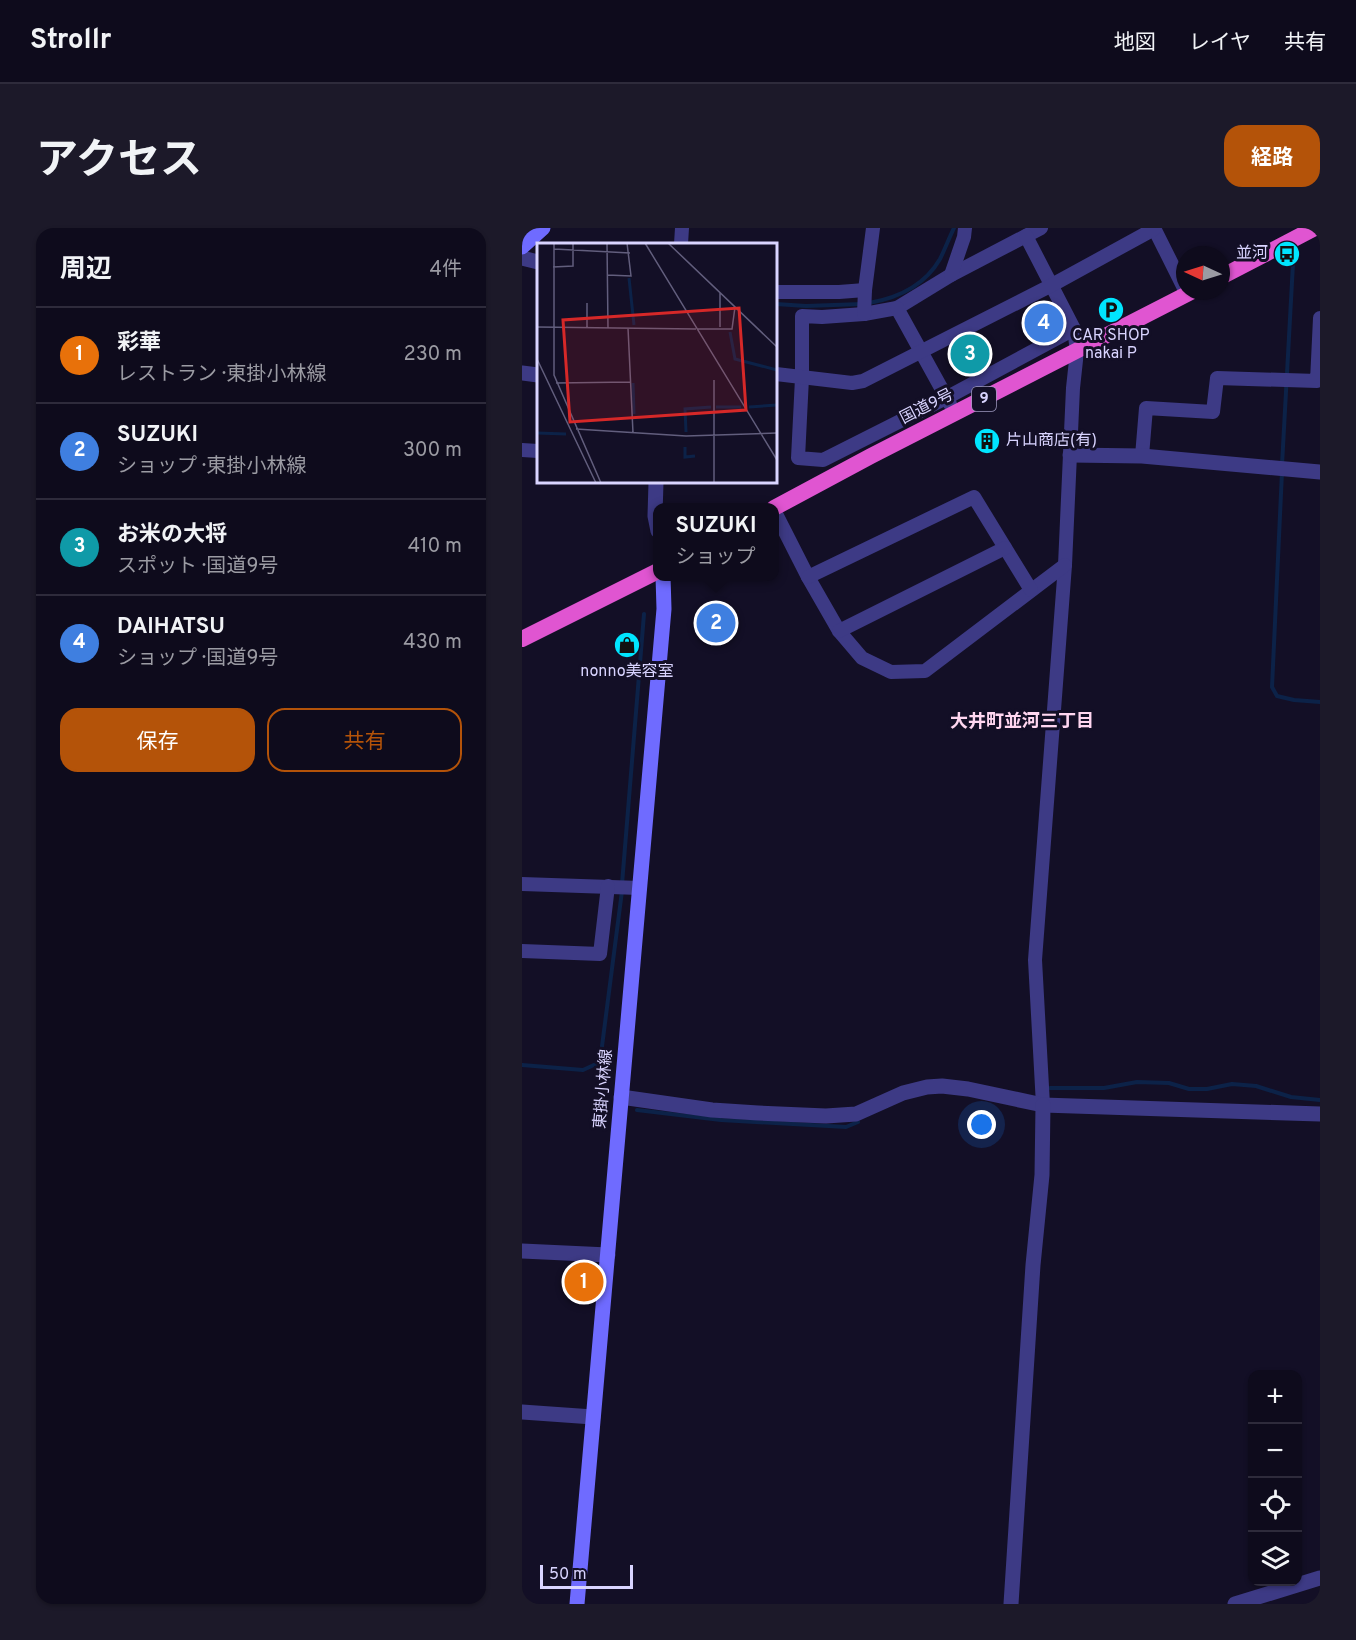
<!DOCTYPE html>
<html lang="ja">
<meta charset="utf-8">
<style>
body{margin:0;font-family:Overpass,"Noto Sans JP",sans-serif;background:#1c1929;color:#f1f3f6}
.controls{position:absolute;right:18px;bottom:18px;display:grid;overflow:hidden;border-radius:12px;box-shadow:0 2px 4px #0004}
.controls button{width:54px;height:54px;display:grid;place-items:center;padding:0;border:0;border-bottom:2px solid #2e2b3b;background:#0e0b1c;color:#f1f3f6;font:30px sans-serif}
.compass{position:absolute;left:654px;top:18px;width:54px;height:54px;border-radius:50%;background:#0e0b1c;box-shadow:0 2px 4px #0004;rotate:274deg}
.scale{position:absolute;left:18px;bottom:15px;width:93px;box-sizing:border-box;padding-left:6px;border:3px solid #d9d4ff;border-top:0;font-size:16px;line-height:21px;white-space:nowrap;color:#d9d4ff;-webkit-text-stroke:4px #130f26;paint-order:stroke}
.you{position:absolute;left:460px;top:897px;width:21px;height:21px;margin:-15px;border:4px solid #fff;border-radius:50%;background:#1a73e8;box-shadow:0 0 0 9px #1a73e833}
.badge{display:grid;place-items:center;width:39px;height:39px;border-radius:50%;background:#b45309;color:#fff;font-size:20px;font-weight:700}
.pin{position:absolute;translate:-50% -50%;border:3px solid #fff;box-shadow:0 2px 6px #0006}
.popup{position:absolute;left:131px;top:275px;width:126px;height:78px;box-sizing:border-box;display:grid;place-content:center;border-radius:12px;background:#0e0b1c;filter:drop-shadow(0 2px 4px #0005);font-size:20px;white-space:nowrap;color:#9b9ba3}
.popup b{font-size:22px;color:#f1f3f6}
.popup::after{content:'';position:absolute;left:50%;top:100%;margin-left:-12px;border:12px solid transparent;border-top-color:#0e0b1c}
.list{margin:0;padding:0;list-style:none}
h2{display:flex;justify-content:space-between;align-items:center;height:78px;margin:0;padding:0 24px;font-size:26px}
h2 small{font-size:20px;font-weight:400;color:#9b9ba3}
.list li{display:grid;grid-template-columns:39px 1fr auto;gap:18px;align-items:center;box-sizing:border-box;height:96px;padding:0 24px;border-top:2px solid #2e2b3b}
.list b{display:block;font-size:22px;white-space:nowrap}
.list p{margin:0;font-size:20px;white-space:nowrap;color:#9b9ba3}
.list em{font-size:20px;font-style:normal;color:#9b9ba3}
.actions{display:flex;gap:12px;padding:18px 24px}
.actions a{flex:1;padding:14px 0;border:2px solid #b45309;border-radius:18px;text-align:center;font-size:21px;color:#b45309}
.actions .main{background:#b45309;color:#fff}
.icon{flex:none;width:33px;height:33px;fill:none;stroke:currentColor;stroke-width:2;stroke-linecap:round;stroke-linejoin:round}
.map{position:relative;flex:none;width:798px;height:1376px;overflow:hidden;border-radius:18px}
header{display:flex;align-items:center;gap:36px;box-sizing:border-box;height:84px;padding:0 30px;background:#0e0b1c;border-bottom:2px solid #2e2b3b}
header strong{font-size:28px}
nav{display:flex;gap:33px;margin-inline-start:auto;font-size:21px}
.intro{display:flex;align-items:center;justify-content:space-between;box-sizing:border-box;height:144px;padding:0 36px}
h1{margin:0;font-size:42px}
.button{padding:15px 27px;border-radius:18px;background:#b45309;color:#fff;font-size:21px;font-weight:700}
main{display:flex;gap:36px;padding:0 36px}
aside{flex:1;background:#0e0b1c;border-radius:18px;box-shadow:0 2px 4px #0004}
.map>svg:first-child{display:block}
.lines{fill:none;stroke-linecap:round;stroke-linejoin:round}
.stream{stroke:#0c2248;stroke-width:4}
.minor{stroke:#3d3a85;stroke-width:14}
.tertiary{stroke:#3d3a85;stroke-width:15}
.secondary{stroke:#6f6bff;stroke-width:15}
.trunk{stroke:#e055d1;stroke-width:16}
.labels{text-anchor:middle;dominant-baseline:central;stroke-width:6;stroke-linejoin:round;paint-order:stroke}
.shield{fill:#130f26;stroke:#9e99be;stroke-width:1.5}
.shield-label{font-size:15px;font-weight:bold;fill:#d9d4ff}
.poi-label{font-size:16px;fill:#d9d4ff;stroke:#130f26}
.street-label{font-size:16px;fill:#d9d4ff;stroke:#130f26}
.neighbourhood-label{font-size:18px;font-weight:bold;fill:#ffd6f0;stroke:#130f26}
.inset-river{fill:none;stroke:#0c2248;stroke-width:3}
.inset-road{fill:none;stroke:#625e7d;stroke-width:1.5}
.view{fill:#d62828;fill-opacity:0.15;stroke:#d62828;stroke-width:3}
.inset-edge{fill:none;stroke:#d9d4ff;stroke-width:3}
</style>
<header>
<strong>Strollr</strong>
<nav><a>地図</a><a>レイヤ</a><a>共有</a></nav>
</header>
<div class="intro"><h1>アクセス</h1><a class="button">経路</a></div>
<main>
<aside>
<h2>周辺<small>4件</small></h2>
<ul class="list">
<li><span class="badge" style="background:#e8710a">1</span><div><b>彩華</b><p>レストラン · 東掛小林線</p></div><em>230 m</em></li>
<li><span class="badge" style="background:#3f7fe0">2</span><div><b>SUZUKI</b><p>ショップ · 東掛小林線</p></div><em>300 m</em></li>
<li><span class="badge" style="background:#0f9aa8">3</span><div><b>お米の大将</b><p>スポット · 国道9号</p></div><em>410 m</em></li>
<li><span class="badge" style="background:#3f7fe0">4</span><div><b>DAIHATSU</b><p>ショップ · 国道9号</p></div><em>430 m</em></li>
</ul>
<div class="actions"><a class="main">保存</a><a>共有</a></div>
</aside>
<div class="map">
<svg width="798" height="1376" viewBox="0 0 798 1376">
<rect width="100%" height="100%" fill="#130f26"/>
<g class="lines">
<g class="stream">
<path d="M347,75C376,70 403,57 418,31C423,21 427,10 432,0"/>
<polyline points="254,76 284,78 340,76"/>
<polyline points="760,237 772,17"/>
<polyline points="760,244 750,459 755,468 772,472 798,474"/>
<polyline points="100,656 122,386"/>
<polyline points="74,836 78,844"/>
<polyline points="0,837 61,842 74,836 79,826 100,663"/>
<polyline points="528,860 582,860 615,854 647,855 667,861 685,861 710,856 734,858 769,869 798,872"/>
<polyline points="115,882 199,892 324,899 336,894"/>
</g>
<g class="minor">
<polyline points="519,0 429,47 375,80 342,86 300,89 280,88 280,150 276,230 301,232 424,170 552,101"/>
<polyline points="632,0 663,62"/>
<polyline points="504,8 552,101 555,123 551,160 543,337 513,732 521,877"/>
<polyline points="159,16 160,0"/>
<polyline points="429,47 442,9 443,0"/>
<polyline points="254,64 317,64 343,62"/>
<polyline points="375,80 428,176"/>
<polyline points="342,86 343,62 351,0"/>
<polyline points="254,146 330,155 341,153 530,57 632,1"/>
<polyline points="0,222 16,223"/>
<polyline points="620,228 624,180 691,184 695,150 795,153 798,90"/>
<polyline points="252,282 286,349 317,403 340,430 369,444 403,443 543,337"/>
<polyline points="286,349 452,269 509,362"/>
<polyline points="317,403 483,320"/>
<polyline points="0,656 118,660"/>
<polyline points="0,723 78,726 86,658"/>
</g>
<g class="tertiary">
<polyline points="0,30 16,34"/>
<polyline points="0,145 16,147"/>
<polyline points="548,227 620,228 798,244"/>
<polyline points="134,254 133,288 136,303"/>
<polyline points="99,869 190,882 236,885 304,888 334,886 381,865 405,859 420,858 446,861 521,877 798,886"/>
<polyline points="0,1023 86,1027"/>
<polyline points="0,1184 71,1189"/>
<polyline points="489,1376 511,1037 520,947 521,877"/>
<polyline points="713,1376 798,1350"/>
</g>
<g class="secondary">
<polyline points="0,19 21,0"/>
<polyline points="55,1376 142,381 141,348"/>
</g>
<g class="trunk">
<polyline points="699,49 793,0"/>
<polyline points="252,280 349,228 671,63"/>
<polyline points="0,411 136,343"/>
</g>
</g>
<defs>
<g id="bus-disc" transform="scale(1.35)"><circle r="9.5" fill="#00e5ff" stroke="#130f26"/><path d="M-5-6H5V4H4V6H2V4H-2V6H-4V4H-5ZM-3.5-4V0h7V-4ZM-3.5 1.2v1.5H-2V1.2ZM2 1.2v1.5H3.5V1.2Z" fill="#111"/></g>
<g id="parking-disc" transform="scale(1.35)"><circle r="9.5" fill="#00e5ff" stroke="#130f26"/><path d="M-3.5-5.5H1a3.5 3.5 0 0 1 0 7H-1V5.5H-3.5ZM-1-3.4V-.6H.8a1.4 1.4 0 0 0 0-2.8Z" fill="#111"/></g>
<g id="building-disc" transform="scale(1.35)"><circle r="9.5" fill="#00e5ff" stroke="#130f26"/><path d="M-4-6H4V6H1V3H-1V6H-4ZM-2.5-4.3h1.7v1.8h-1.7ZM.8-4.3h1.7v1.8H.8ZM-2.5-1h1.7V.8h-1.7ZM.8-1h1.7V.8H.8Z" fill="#111"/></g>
<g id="shop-disc" transform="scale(1.35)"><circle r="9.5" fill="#00e5ff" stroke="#130f26"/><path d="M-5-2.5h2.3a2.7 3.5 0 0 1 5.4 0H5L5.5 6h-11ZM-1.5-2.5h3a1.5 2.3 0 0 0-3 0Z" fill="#111"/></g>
</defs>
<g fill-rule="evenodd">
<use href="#bus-disc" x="765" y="26"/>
<use href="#parking-disc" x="589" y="82"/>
<use href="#building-disc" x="465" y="213"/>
<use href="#shop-disc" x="105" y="417"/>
</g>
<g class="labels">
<rect class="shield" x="450" y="159" width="24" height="24" rx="4.5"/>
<g class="shield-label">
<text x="462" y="171">9</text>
</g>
<g class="poi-label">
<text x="746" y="26" text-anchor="end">並河</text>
<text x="589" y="108">CAR SHOP<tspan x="589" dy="18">nakai P</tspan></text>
<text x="484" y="213" text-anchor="start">片山商店(有)</text>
<text x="105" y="444">nonno美容室</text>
</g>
<g class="street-label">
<text transform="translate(405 179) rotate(-27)">国道9号</text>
<text transform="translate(82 861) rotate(-85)">東掛小林線</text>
</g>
<g class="neighbourhood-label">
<text x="500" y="494">大井町並河三丁目</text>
</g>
</g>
<g transform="translate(15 15)">
<rect width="240" height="240" fill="#130f26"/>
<path class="inset-river" d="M92,35L97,82M193,89L198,116L240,127M96,140L97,171M179,164H204M212,164L240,162M149,189L148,166L174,164M0,190L29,191M148,204V214L158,213"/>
<path class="inset-road" d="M17,0V132L64,240M70,0L71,85M108,0L240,217M131,0L240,104M17,6L93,10M16,24L36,23V0M70,32L94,33L90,0M0,84L159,86M183,84V50M50,85V60M91,85L96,190M160,86H195L198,64M0,116L59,240M19,140L94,139M39,186L149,193L240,190M177,240V137"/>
<path class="view" d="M202,65L209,167L33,179L26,77Z"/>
<rect width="240" height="240" class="inset-edge"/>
</g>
</svg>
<div class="controls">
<button>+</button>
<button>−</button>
<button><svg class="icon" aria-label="locate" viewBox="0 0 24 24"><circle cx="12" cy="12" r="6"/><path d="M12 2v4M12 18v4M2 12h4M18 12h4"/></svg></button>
<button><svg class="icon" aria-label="layers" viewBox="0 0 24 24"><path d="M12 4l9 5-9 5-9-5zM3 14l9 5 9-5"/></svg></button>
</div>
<svg class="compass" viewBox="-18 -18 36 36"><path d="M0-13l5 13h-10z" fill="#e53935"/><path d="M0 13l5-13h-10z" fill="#9b9ba3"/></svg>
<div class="scale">50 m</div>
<div class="you"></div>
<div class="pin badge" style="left:62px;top:1054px;background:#e8710a">1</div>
<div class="pin badge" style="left:194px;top:395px;background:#3f7fe0">2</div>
<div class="popup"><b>SUZUKI</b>ショップ</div>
<div class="pin badge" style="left:448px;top:126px;background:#0f9aa8">3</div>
<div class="pin badge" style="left:522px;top:95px;background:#3f7fe0">4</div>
</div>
</main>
